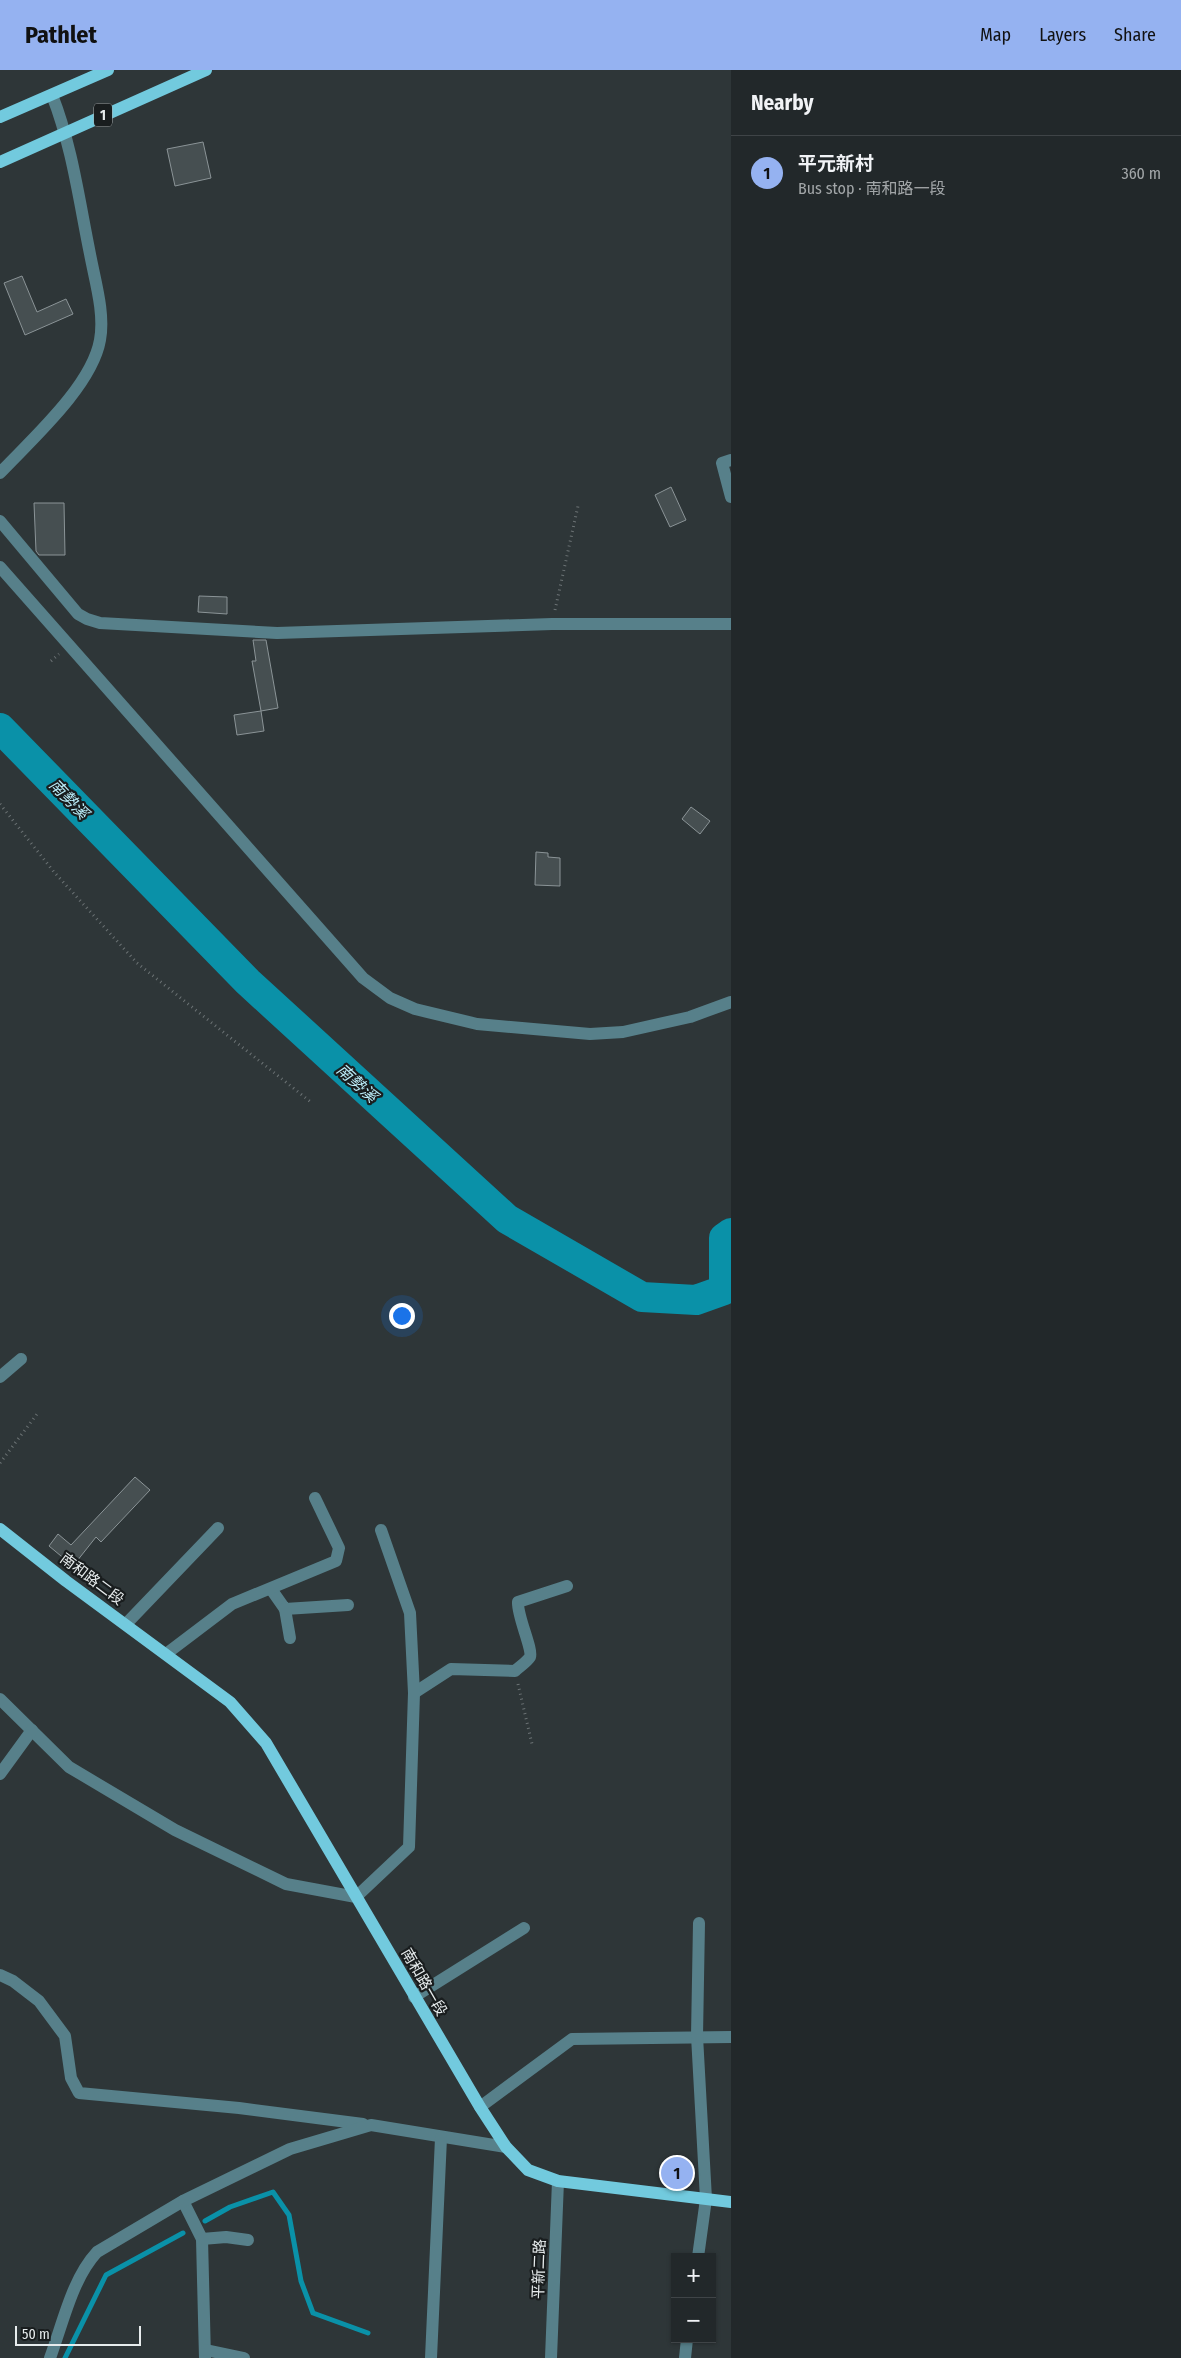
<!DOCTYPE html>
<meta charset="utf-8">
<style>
body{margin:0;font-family:"Fira Sans Condensed","Noto Sans TC",sans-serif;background:#2a3032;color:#f1f3f6}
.controls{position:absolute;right:15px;bottom:15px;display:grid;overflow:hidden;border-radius:0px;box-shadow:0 1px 4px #0004}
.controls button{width:45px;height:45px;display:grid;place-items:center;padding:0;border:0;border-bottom:1px solid #3f4447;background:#22282a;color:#f1f3f6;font:25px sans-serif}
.scale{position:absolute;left:15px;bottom:12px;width:126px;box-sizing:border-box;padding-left:5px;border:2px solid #e7eced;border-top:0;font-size:14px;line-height:18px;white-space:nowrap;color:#e7eced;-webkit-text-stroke:4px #191d1e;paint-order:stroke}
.you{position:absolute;left:401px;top:1245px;width:18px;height:18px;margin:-12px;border:4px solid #fff;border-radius:50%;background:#1a73e8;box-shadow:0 0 0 8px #1a73e833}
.badge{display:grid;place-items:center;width:32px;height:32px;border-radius:50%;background:#95b2f1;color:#111;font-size:16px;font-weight:700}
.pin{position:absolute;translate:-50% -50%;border:2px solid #fff;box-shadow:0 1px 5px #0006}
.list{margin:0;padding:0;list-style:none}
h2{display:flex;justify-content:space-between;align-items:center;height:65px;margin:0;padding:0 20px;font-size:21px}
h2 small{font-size:16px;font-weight:400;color:#a2a6a8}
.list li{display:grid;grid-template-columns:32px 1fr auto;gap:15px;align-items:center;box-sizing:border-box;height:75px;padding:0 20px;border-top:1px solid #3f4447}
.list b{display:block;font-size:19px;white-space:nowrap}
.list p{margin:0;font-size:16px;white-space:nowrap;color:#a2a6a8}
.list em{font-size:16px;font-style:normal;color:#a2a6a8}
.map{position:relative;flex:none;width:731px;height:2288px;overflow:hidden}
header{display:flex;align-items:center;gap:30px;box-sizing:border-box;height:70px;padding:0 25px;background:#95b2f1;color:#111}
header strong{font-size:24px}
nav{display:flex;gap:28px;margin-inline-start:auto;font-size:18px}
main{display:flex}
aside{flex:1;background:#22282a}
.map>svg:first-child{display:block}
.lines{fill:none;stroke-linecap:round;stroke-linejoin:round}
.stream{stroke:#0a91a8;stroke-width:5}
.river{stroke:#0a91a8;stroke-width:30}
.building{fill:#464f51;stroke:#8b9497}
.path{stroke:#6c7375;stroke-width:3;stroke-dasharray:1 4;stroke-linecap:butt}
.minor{stroke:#57808a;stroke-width:12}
.major{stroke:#72cade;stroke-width:12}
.labels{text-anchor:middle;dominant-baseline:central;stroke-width:4.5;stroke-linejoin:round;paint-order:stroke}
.shield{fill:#191d1e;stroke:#a9aeaf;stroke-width:1}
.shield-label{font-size:14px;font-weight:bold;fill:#e7eced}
.street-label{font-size:15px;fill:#e7eced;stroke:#191d1e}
.water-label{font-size:16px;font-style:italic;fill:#bceefa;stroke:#191d1e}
</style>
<header>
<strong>Pathlet</strong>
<nav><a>Map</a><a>Layers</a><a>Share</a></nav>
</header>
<main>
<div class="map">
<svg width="731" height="2288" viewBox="0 0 731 2288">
<rect width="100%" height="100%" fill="#2e3638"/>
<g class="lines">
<g class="stream">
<polyline points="205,2151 230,2137 273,2122 289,2145 301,2211 313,2243 368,2263"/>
<polyline points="65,2288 106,2205 183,2163"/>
</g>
<polyline class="river" points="0,658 248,912 507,1149 642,1227 696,1230 724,1220 724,1168 731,1163"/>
</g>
<g class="building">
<polygon points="203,72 211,108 175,116 167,79"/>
<polygon points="22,206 37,242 66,229 73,244 25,265 4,213"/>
<polygon points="671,417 686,450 670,457 655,425"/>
<polygon points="34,433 64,433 65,485 39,485 36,481"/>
<polygon points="199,526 227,527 227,544 198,542"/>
<polygon points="253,570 266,570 278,638 261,641 252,591 256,591"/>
<polygon points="261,641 264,661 237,665 234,645"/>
<polygon points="691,737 710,751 700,764 682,749"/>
<polygon points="536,782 548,783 548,787 560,788 560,816 535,815"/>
<polygon points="135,1407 150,1420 101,1472 96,1467 73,1496 49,1476 58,1464 71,1475"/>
</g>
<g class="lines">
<g class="path">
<polyline points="555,540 578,436"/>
<polyline points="51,591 59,584"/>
<polyline points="0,734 54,802 137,893 312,1033"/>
<polyline points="0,1393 37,1344"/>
<polyline points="518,1614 532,1674"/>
</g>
<g class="minor">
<polyline points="731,390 722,393 731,427"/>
<path d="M0,403C31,370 92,316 100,270C105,243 95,211 90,184C79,130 72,76 52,25"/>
<polyline points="0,451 78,544 87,549 100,553 277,563 552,554 731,554"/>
<polyline points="0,497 363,908 390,928 415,939 477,954 590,964 623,962 690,947 731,932"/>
<polyline points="0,1307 21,1289"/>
<polyline points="271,1519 285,1539 348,1535"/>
<polyline points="285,1539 290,1568"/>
<polyline points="126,1554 218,1458"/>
<polyline points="166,1584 232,1534 336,1491 339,1478 315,1428"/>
<path d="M414,1623L451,1599L515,1601C519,1597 527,1592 530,1587C533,1579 517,1546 518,1532L567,1516"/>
<polyline points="0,1629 69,1697 175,1760 286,1814 356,1827 409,1777 414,1623 410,1543 381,1460"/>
<polyline points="0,1704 32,1660"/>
<polyline points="0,1905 13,1911 39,1931 65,1966 71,2008 79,2023 239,2038 363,2054"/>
<polyline points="414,1927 524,1858"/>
<polyline points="480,2037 572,1969 731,1967"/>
<polyline points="183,2131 202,2169 205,2288"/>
<polyline points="202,2169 226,2167 248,2170"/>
<polyline points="698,2187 706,2129 697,1966 699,1853"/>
<polyline points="206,2280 244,2288"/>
<path d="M50,2288C63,2253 72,2209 97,2182L183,2131L290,2079L371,2055L506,2077"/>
<polyline points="431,2288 441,2068"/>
<polyline points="551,2288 558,2111"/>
<polyline points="685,2288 687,2269"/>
</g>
<g class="major">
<polyline points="0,47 108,0"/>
<polyline points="0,92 206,0"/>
<polyline points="0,1459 66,1511 230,1632 266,1673 480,2037 506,2077 528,2100 558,2111 731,2132"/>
</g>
</g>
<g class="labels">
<rect class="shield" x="94" y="33.5" width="18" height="23" rx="4"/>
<g class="shield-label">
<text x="103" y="45">1</text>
</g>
<g class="street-label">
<text transform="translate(92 1509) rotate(37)">南和路二段</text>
<text transform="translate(424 1912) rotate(60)">南和路一段</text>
<text transform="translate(539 2199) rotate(-88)">平新二路</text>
</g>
<g class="water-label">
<text transform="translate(69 729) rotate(46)">南勢溪</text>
<text transform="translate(357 1013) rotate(42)">南勢溪</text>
</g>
</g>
</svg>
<div class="controls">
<button>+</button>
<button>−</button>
</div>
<div class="scale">50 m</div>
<div class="you"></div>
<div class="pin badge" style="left:677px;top:2103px">1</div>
</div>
<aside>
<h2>Nearby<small></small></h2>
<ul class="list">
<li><span class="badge">1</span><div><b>平元新村</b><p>Bus stop · 南和路一段</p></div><em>360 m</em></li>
</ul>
</aside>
</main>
